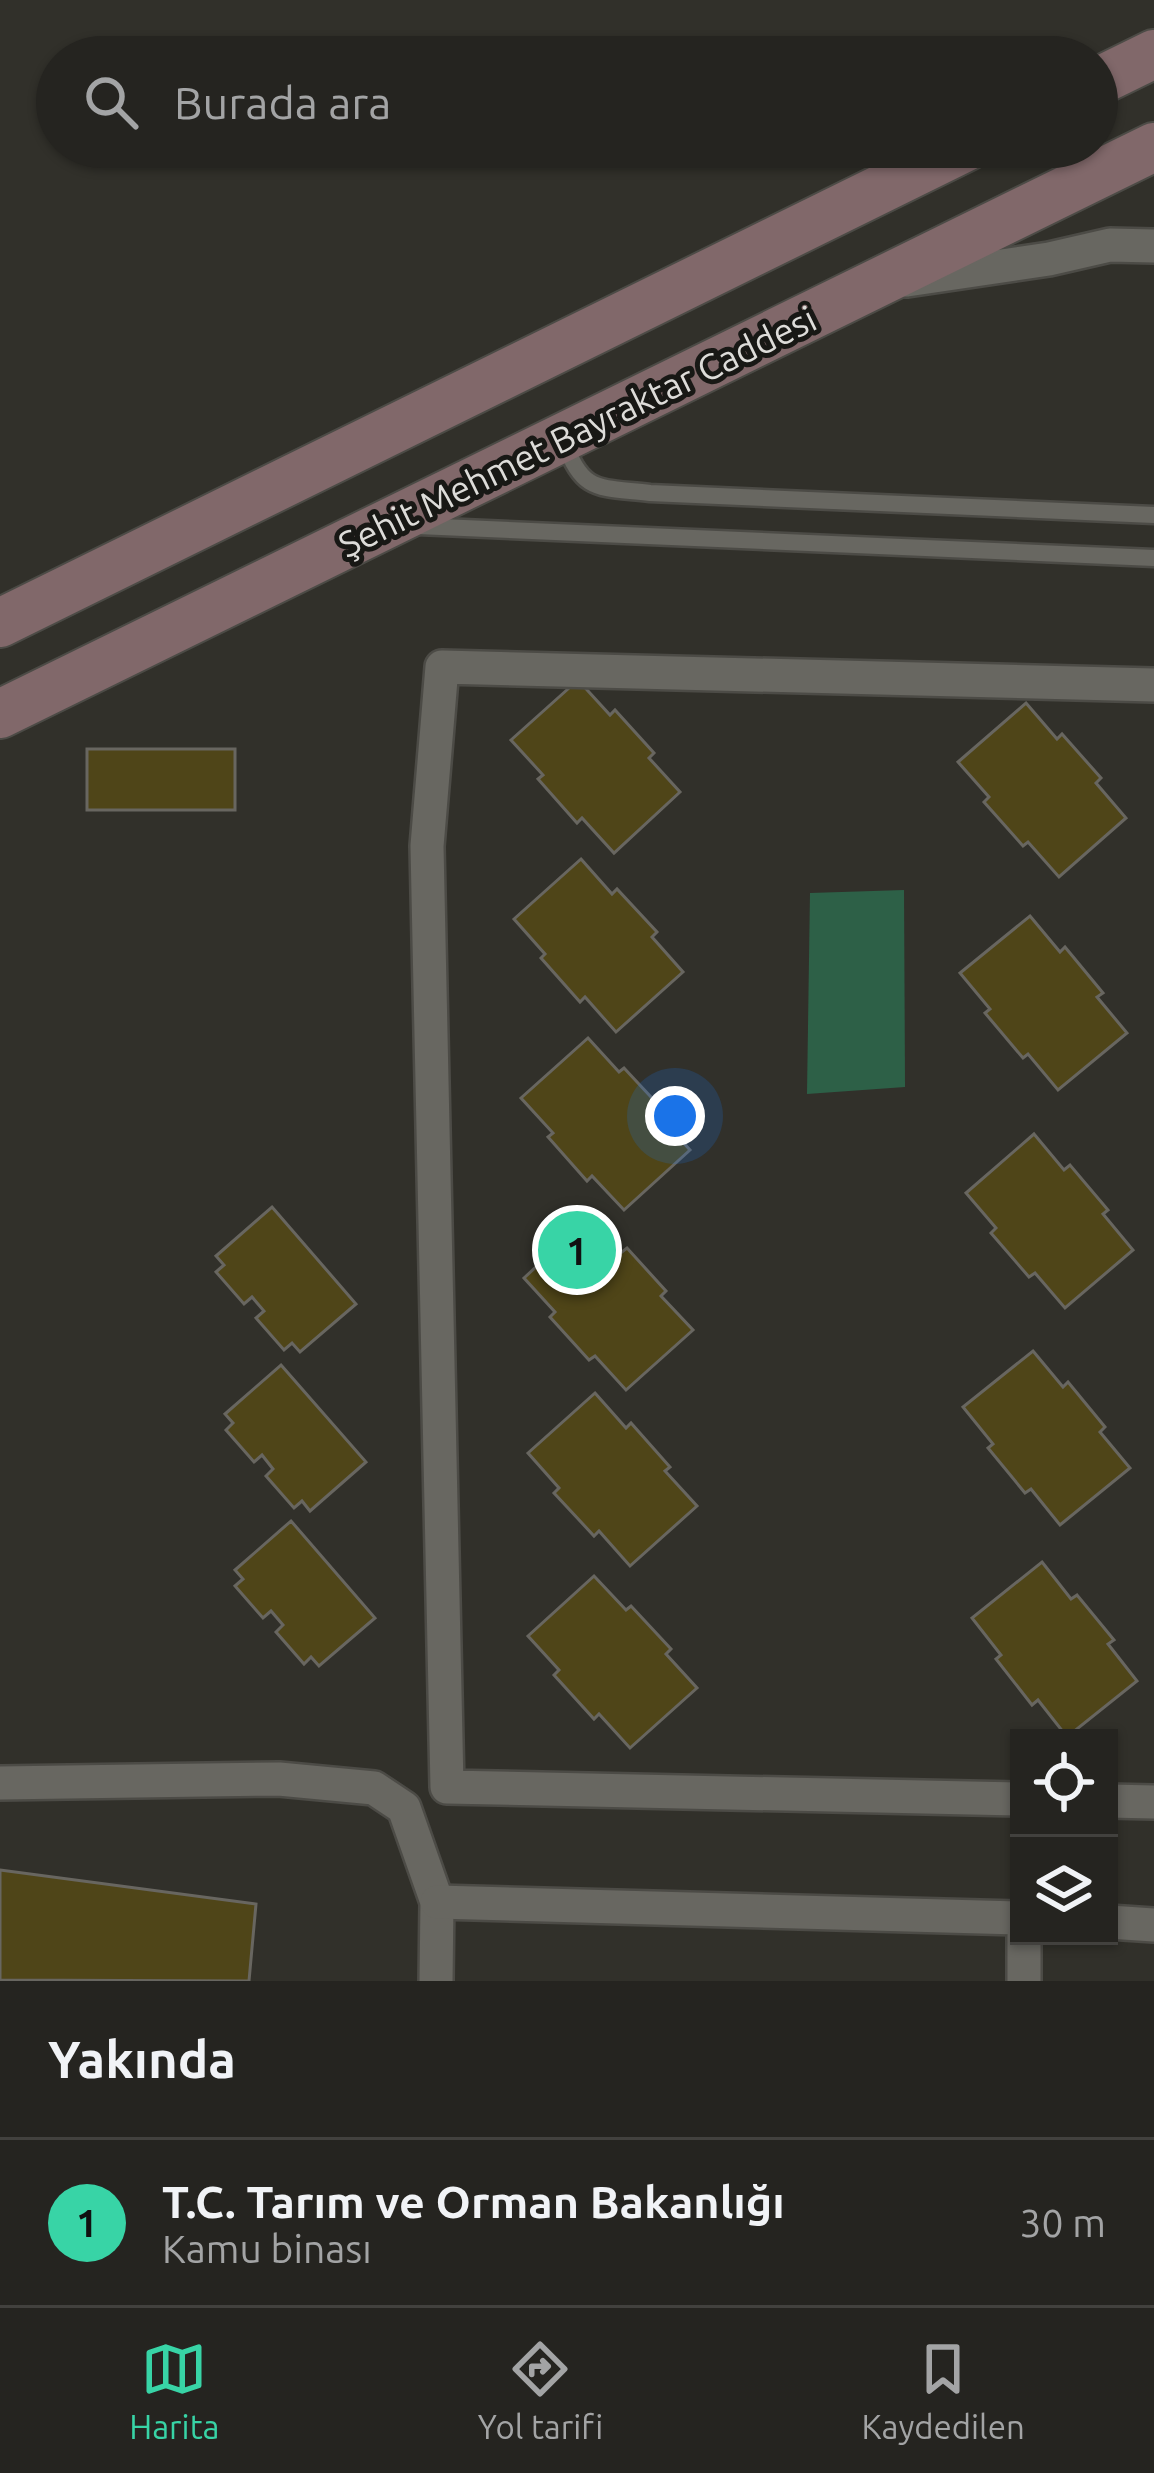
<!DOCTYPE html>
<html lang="tr">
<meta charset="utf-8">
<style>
body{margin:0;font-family:Ubuntu,sans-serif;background:#31302d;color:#f1f3f6}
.controls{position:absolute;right:36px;bottom:36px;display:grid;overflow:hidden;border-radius:0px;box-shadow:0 3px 9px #0004}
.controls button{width:108px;height:108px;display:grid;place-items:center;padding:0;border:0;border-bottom:3px solid #42413e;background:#252420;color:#f1f3f6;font:60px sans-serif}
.you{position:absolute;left:675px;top:1116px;width:42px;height:42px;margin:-30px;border:9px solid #fff;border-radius:50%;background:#1a73e8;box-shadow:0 0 0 18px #1a73e833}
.badge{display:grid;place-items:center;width:78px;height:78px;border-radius:50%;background:#38d4a6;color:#111;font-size:39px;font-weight:700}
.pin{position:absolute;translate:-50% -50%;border:6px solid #fff;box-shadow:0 3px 12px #0006}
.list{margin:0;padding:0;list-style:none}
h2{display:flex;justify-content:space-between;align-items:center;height:156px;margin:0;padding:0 48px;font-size:51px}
h2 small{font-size:39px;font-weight:400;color:#a3a4a5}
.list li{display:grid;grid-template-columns:78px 1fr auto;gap:36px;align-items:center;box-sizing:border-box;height:168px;padding:0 48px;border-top:3px solid #42413e}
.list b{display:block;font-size:45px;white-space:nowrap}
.list p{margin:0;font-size:39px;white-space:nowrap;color:#a3a4a5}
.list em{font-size:39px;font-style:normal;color:#a3a4a5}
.icon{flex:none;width:66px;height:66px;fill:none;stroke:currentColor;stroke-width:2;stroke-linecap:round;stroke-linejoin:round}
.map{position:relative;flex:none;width:1154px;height:1981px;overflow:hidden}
.search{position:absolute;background:#252420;box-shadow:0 3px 9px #0004;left:36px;right:36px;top:36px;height:132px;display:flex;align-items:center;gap:30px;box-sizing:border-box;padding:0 42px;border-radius:66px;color:#a3a4a5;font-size:45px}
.sheet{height:324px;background:#252420}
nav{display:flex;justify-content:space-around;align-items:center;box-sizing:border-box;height:168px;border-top:3px solid #42413e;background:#252420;font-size:33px;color:#a3a4a5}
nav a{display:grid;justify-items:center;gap:6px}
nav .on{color:#38d4a6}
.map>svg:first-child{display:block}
.green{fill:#2d6047}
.building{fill:#4f4518;stroke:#686660;stroke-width:3}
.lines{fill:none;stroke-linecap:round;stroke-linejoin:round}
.service-casing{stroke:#4c4b46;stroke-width:21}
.minor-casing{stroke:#4c4b46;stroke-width:38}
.secondary-casing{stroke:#4c4b46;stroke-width:52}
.service{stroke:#686761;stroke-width:16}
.minor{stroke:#686761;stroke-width:33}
.secondary{stroke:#81686a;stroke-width:48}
.labels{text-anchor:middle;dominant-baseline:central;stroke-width:10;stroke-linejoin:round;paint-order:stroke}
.street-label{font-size:36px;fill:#dddcd9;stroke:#181815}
</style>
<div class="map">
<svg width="1154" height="1981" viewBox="0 0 1154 1981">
<rect width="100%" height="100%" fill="#31302a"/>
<polygon class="green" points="904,890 905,1087 807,1094 810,893"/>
<g class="building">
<polygon points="578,680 610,715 615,710 654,753 649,758 680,792 614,853 582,818 577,823 538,779 543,775 511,740"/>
<polygon points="1026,703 1057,739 1062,734 1101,778 1096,783 1126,818 1059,877 1028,842 1023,846 984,802 989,797 958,762"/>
<rect x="87" y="749" width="148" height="61"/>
<polygon points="581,859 612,894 617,889 657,932 652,937 683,972 616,1032 585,997 580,1002 541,958 545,954 514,919"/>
<polygon points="1030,916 1060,952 1065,947 1103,993 1097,997 1127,1033 1058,1090 1028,1054 1023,1058 985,1013 990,1009 960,973"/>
<polygon points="588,1038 619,1072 624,1068 664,1111 659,1116 690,1150 624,1210 592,1176 587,1181 548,1137 553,1133 521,1098"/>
<polygon points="1034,1134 1064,1170 1070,1165 1108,1210 1103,1214 1133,1250 1065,1308 1035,1273 1029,1277 991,1233 996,1228 966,1193"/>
<polygon points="272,1207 356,1304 300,1352 292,1343 284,1350 256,1318 264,1311 252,1297 244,1304 216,1272 224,1265 216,1256"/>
<polygon points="590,1217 622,1252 627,1248 666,1291 661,1296 693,1330 626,1390 595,1356 589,1360 550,1317 555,1312 524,1278"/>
<polygon points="1033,1351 1063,1387 1068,1382 1105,1427 1100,1432 1130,1468 1060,1525 1031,1489 1025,1493 988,1448 993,1444 963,1407"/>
<polygon points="281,1365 366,1462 310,1511 302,1501 294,1508 266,1476 273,1469 262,1455 254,1462 226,1430 233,1423 225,1414"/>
<polygon points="595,1393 626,1428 631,1423 670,1467 665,1471 697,1506 630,1566 599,1531 594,1536 554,1493 559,1488 528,1453"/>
<polygon points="291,1521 375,1618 319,1666 311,1657 304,1664 276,1632 283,1625 271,1611 263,1618 235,1586 243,1579 235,1570"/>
<polygon points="1042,1562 1071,1599 1077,1595 1114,1640 1108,1644 1137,1681 1067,1737 1038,1700 1032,1705 996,1659 1001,1655 972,1618"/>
<polygon points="594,1576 626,1610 631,1606 671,1649 666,1654 697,1688 630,1748 599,1714 594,1719 554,1675 559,1670 528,1636"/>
<polygon points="0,1870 256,1904 249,1981 0,1980"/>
</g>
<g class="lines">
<g class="service-casing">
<g id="service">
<path d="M564,441C582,494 600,487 650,493L1154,515"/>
<polyline points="418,526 1154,558"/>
</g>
</g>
<g class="minor-casing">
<g id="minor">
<polyline points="907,280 1049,259 1110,245 1154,246"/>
<polyline points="0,1783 279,1779 374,1788 404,1808 437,1902 436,1981"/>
<polyline points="1019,1799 447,1787 427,846 442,667 1154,685"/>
<polyline points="1109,1801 1154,1802"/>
<polyline points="437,1902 1019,1918"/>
<polyline points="1109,1922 1154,1925"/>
<polyline points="1024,1981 1024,1936"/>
</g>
</g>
<g class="secondary-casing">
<g id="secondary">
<polyline points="1097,82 1154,54"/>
<polyline points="0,623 966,147"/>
<polyline points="0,714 1154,147"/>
</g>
</g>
<use href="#service" class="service"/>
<use href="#minor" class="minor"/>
<use href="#secondary" class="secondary"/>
</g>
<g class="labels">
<g class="street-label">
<text transform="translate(577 431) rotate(-26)">Şehit Mehmet Bayraktar Caddesi</text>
</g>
</g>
</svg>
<div class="controls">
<button><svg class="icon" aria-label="locate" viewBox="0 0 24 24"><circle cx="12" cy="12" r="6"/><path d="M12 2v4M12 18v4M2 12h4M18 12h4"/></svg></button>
<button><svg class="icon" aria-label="layers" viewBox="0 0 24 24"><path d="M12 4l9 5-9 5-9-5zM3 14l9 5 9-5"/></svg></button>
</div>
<div class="you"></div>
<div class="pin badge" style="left:577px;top:1250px">1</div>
<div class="search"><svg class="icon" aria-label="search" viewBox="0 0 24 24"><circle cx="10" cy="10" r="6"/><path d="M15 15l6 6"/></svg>Burada ara</div>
</div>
<section class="sheet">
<h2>Yakında<small></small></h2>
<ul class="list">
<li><span class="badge">1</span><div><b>T.C. Tarım ve Orman Bakanlığı</b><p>Kamu binası</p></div><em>30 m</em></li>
</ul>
</section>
<nav>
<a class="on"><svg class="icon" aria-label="map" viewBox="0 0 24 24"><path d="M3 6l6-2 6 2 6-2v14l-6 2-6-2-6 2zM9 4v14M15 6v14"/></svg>Harita</a>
<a><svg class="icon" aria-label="directions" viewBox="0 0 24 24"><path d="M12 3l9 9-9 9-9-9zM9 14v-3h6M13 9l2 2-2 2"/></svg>Yol tarifi</a>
<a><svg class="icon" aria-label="saved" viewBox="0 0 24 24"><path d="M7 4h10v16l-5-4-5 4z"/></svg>Kaydedilen</a>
</nav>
